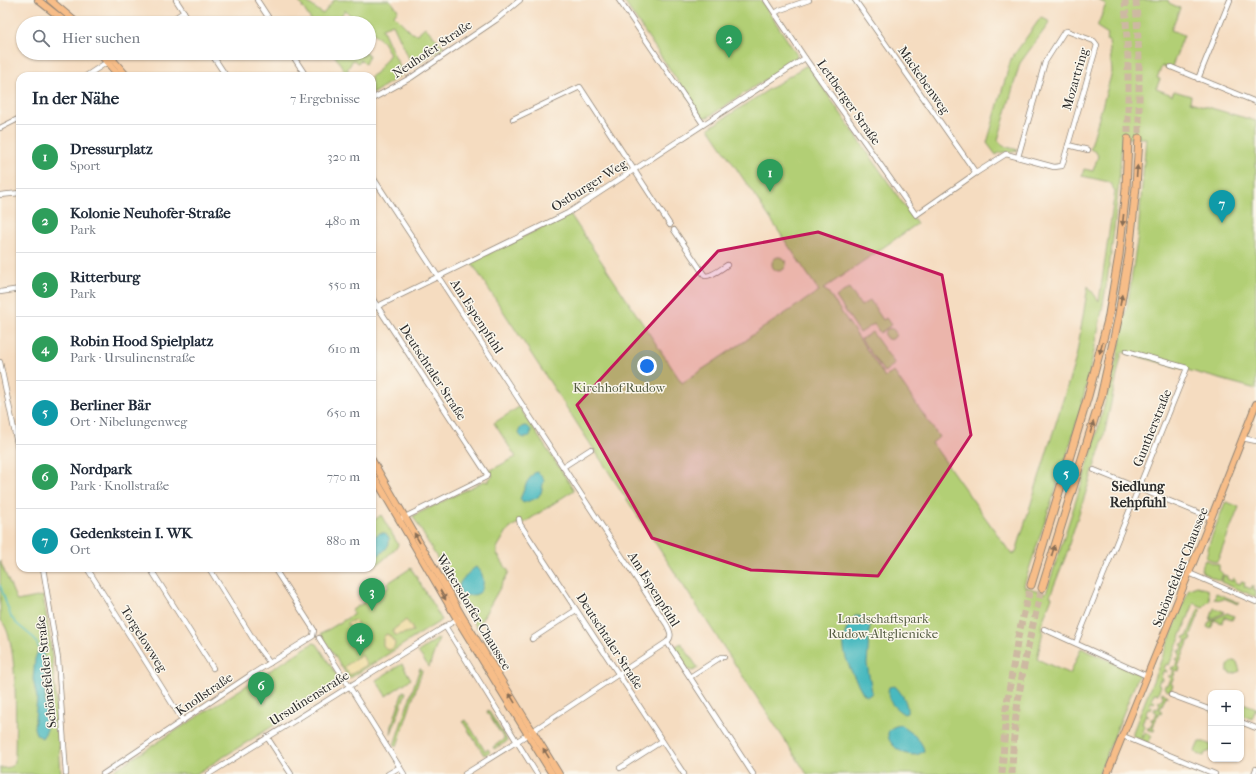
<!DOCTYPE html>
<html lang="de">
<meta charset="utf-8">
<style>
body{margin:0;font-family:"IM FELL French Canon",serif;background:#f2f2f3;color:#1f2937}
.controls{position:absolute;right:12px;bottom:12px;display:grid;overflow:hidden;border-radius:8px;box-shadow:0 1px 3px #0004}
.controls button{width:36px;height:36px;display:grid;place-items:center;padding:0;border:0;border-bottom:1px solid #e0e1e3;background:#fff;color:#1f2937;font:20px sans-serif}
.you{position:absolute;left:647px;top:366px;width:14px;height:14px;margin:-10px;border:3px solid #fff;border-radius:50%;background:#1a73e8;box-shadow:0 0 0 6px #1a73e833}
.badge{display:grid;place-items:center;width:26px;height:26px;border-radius:50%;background:#7c3aed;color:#fff;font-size:13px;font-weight:700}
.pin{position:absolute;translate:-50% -33px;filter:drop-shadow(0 1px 2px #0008)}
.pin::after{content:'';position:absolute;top:21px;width:14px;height:12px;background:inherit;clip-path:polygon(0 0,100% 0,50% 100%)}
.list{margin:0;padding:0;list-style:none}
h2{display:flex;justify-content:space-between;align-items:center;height:52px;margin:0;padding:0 16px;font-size:17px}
h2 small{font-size:13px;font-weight:400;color:#747a83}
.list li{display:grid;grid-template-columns:26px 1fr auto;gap:12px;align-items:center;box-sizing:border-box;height:64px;padding:0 16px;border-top:1px solid #e0e1e3}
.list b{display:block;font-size:15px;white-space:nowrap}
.list p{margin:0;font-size:13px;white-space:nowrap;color:#747a83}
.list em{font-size:13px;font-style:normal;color:#747a83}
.icon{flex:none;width:22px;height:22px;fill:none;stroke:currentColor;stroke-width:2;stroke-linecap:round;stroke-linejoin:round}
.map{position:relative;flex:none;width:1256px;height:774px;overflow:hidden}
.search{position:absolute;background:#fff;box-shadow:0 1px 3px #0004;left:16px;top:16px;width:360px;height:44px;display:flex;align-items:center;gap:10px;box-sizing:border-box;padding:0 14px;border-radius:22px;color:#747a83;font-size:15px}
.panel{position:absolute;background:#fff;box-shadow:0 1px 3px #0004;left:16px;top:72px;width:360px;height:500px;border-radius:12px}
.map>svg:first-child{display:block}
.green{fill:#b2cf75;stroke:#6e7d50;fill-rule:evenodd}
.sand{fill:#eeda9e;stroke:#8c8264}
.water{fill:#4ab9bf;stroke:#3a7275}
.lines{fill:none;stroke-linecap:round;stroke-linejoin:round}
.stream{stroke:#4ab9bf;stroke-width:1.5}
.highway-tunnel{stroke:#cdb9a2;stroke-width:7;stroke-dasharray:7 3.5;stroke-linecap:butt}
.minor-casing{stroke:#908476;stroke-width:6}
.major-casing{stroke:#908476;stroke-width:8}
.highway-casing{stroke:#908476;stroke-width:9}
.minor{stroke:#fff;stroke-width:4.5}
.major{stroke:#f7bd88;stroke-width:6}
.highway{stroke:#f7bd88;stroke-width:7}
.oneway{fill:#876d55}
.marked{fill:#c2185b;fill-opacity:0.2;stroke:#c2185b;stroke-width:3;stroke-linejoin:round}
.labels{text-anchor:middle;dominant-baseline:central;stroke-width:3;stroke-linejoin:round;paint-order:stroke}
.street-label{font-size:13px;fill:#2b2b2b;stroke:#fbf7ec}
.park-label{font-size:13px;fill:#545c41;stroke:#fbf7ec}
.neighbourhood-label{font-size:14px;font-weight:bold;fill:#2b2b2b;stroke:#fbf7ec}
</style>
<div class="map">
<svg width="1256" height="774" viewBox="0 0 1256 774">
<rect width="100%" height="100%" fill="#fbf7ec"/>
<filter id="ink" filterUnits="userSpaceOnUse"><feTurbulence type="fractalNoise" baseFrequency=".025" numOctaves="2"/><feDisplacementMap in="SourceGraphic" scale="8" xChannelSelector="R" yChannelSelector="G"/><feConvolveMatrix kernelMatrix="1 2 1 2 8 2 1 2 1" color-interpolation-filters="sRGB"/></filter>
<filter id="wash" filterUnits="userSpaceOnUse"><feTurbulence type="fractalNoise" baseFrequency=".012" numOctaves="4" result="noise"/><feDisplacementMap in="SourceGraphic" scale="16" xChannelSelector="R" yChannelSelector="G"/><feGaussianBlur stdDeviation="0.9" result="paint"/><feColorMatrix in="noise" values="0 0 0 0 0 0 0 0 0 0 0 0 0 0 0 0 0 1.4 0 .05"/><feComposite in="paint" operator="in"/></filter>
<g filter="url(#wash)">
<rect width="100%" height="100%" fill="#f5dcc0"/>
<g class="green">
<path d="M298,0H304L323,14L334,0H390L398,10L394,15L412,33L417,34L425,27L444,47L413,67L393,24L382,28L403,74L372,94L371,76L376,73L390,54L383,42L369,29V23C357,23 353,18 345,10L338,20L334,18L330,23H313Z"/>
<polygon points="623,0 761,0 797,55 795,60 708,117 702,117"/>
<path d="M1098,0H1168L1169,3L1180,8L1171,30L1184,35L1171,69L1162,66L1157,78L1160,79L1156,89L1172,95L1174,91L1191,96L1190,102L1256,121V389L1122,352L1103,440L1068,547L1069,548L1050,596L1052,597L1042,623L1043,631L1037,659L1070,674L1081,648L1139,674L1099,774H807L471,262L570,214L682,383L748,339V338L819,291L709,128L805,66H808L917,224L823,289L828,292L885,377L894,372L939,437L932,443L1012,555L1016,552L1076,358L1088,286L1099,301L1115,191L1109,182L1082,176L1084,169L1093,171L1098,156L1096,152L1090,149L1112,72L1109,41L1106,40L1108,34L1097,27L1106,4ZM1122,138H1146L1138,234L1129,295L1118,354L1091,454L1046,593L1025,587L1024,585C1044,521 1068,459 1084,395C1105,310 1117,225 1122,138Z"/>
<path d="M1041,17L1050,22L1020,63L998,140L1003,146L1018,150C1010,155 1004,149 996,155L987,143L1011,59Z"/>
<polygon points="333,53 358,53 363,56 365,53 369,55 365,64 361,60 358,63 353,60 347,70 355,76 348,76"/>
<circle cx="779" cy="264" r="7"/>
<polygon points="849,288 861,306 870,300 883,320 886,318 891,325 880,333 874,324 860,333 836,297"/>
<circle cx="890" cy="334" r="5.5"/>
<polygon points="872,332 895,364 884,372 861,339"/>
<polygon points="519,407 574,490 524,523 516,524 507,531 497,548 497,554 509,572 477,628 413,516 484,481 489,482 489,479 493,476 489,471 516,457 494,423"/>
<polygon points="1227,502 1239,507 1217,562 1206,558 1210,541 1225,503"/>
<polygon points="381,515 398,544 397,547 381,562 372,566 372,522"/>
<polygon points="1205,560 1219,565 1219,570 1223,574 1220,581 1203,573 1201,569"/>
<path d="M0,561L17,601L43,596C54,655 57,714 61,774H0V768C6,768 12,768 15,762C15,736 20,634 0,620Z"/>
<polygon points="411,568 442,620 350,678 348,677 321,634 354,614 352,610 389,587 388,583"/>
<polygon points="1224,575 1227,576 1227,579 1232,581 1233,578 1236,580 1235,582 1240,584 1241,582 1245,583 1244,586 1251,589 1252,586 1254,587 1253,589 1256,591 1256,597 1221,582"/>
<polygon points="1197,586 1208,590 1210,600 1203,607 1194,603 1169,665 1166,664 1164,669 1166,670 1167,672 1163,671 1161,678 1163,680 1160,680 1158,684 1161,685 1158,694 1154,693 1152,699 1155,701 1154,703 1151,702 1149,706 1152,707 1151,710 1148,709 1146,713 1149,716 1145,715 1142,724 1145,726 1141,737 1143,738 1145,732 1152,736 1148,743 1133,736 1133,732 1189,589"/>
<polygon points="1216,593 1240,603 1239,604 1223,598 1222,600 1214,599"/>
<polygon points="1199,608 1201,609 1190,637 1192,638 1191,641 1189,640 1178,667 1180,668 1179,671 1176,670 1171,684 1173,685 1171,690 1168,691 1165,689 1164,687 1165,685 1167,685 1170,679 1168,676 1171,676 1174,670 1171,669 1172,667 1175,667 1177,661 1175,659 1178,659 1180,653 1178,652 1179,650 1181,651 1183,647 1181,644 1184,644 1186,640 1184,638 1184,637 1187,637"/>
<polygon points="1215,608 1225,612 1210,620 1214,608"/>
<polygon points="1227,613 1234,616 1232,620 1225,617 1222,623 1214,620 1211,629 1207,627 1209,622"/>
<polygon points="439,638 429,667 418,652"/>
<polygon points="313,643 317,644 341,682 341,683 334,688 196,774 108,774"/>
<polygon points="681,643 698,668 693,671 688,670 673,648"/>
<path d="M1233,661L1237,662L1240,671L1232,674L1228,672C1227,667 1228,664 1233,661Z"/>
<polygon points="402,664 411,679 386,696 376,680"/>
<polygon points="420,668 422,671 397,746 394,745"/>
<polygon points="403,691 406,692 391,734 392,725"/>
<polygon points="1163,693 1168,696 1166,696 1160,710 1162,711 1161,714 1159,713 1152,728 1155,730 1154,731 1148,730 1147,728 1150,728 1153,721 1151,720 1151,719 1154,719 1157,712 1154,711 1155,708 1158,709 1160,704 1158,702 1161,701 1163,696 1161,694"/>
<polygon points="1243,703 1256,708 1252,719 1241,715 1241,708"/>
<polygon points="488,710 507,740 506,742 494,749 493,747 504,739 487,712"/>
<polygon points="466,720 485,751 488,749 490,752 484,755 463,722"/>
<polygon points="1199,742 1204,742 1211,745 1211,751 1205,753 1204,756 1197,754 1195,751"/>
</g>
<g class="sand">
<path d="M354,620L356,621C358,624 357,627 356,631L358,635L351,636V628L347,623Z"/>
<polygon points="406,620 411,626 413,631 398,635 395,635 393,630"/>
<path d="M386,634L389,635L395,643C395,648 391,650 387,650L383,645V638Z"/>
<polygon points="362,655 367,665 350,675 344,667 345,666"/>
</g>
<g class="water">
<circle cx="525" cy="432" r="6"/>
<polygon points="537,472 541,475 544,480 541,493 537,498 523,503 520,499 527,482 534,473"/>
<path d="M380,533H385C396,541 384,553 375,557L372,555V538Z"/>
<path d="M476,567C484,571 486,588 479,593C475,596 468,595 463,596C460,593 458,588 460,583C462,579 472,569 476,567Z"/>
<path d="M855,616C863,616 866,617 870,624L867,664L872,692L870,695L867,696L863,693C849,667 832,642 855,616Z"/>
<polygon points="39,648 41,648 43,651 44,660 46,727 46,732 42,738 36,734 34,728 37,698 33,679 35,659"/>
<path d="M894,686L896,687C902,694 908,703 907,713L904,714C894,708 885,699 889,687Z"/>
<path d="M901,725C909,731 923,740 924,751C906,767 868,729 901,725Z"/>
</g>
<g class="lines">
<polyline class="stream" points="0,585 11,617 17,624 34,638 39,648"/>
</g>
</g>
<g filter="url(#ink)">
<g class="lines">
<g class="highway-tunnel">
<polyline points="1125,0 1128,59 1128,139"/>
<polyline points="1136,0 1139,58 1139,138"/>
<polyline points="1002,774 1006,709 1018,637 1031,585"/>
<path d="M1012,774C1013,710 1026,650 1042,588"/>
</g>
<g class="minor-casing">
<g id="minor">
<polyline points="176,0 191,23"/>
<polyline points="257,0 272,23"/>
<polyline points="619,0 703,124"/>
<polyline points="766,0 805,58 916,215 976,173 1006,154 1054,167 1062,166 1097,45 1094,41 1067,31 1064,32 1045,62 1018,157"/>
<polyline points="855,0 976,173"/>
<polyline points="775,13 780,10 809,0"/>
<polyline points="167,23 184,12"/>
<polyline points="211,53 226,76"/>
<polyline points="291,53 306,76"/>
<polyline points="1171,67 1256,102"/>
<polyline points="86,76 121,53"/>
<polyline points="1198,79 1230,0"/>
<polyline points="372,99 412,77 496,20 520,0"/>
<polyline points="513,119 580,87 670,225"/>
<polyline points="0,128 20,118"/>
<polyline points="1068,145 1088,150"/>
<path d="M372,176L667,625C670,632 673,636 667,642L516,742L465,774"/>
<polyline points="0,195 20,193"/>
<path d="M674,230L705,276C713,276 721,269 727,265"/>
<polyline points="0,292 20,289"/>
<polyline points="372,298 487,474 486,477 403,518"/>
<polyline points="372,309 568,213 805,58"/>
<polyline points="0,362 20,458"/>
<polyline points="1242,438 1256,441"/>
<polyline points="563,467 591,449"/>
<polyline points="1094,470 1211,518"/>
<polyline points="519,519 520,524 684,774"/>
<polyline points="43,568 58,659 66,774"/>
<polyline points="87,568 183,721"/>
<polyline points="150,568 213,668"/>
<polyline points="209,568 260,650 270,663"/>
<polyline points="1189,573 1256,602"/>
<polyline points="445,626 537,774"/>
<polyline points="1044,629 1147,676"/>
<polyline points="319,638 404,774"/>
<polyline points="532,639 576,610"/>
<polyline points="667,642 753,774"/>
<polyline points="1076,643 1187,368 1126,351"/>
<polyline points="690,677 721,657 724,657"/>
<polyline points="1171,695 1211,710"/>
<polyline points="1241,722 1256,728"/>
<polyline points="1123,736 1215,774"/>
<polyline points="267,737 291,774"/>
<polyline points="620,768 662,741"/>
<polyline points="103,774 249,676 313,636 314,630 274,568"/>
<polyline points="209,774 459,618"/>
<polyline points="388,774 400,767"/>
<polyline points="1254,774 1256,769"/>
</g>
</g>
<g class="major-casing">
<g id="major">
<polyline points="38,0 67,23"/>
<polyline points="50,0 77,23"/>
<polyline points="99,53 119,76"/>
<polyline points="107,53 127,76"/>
<polyline points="372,460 462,616 559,774"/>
<polyline points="372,473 457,619 552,774"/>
<polyline points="1107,774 1202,541 1256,404"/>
</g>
</g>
<g class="highway-casing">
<g id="highway">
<polyline points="1031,585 1088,396 1108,320 1119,255 1126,189 1128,139"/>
<polyline points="1042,588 1101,397 1118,320 1129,254 1136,187 1139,138"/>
</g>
</g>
<use href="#minor" class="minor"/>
<use href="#major" class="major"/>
<use href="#highway" class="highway"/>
</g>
<defs><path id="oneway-solid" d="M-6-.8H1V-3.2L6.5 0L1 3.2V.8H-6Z"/></defs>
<g class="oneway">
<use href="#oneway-solid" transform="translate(1137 171) rotate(-86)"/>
<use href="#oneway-solid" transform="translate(1123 220) rotate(96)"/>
<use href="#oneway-solid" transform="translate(1121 300) rotate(-81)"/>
<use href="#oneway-solid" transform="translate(1101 348) rotate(105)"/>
<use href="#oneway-solid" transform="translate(1092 427) rotate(-73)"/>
<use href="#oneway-solid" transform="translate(417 538) rotate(-120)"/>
<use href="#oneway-solid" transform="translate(1053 551) rotate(-73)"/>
<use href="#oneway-solid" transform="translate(443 595) rotate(60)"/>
<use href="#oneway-solid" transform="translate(512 698) rotate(-121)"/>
<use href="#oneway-solid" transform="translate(546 753) rotate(-122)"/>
</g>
</g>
<path class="marked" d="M818,232L942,275L971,435L878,576L751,570L652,538L577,405L718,251Z"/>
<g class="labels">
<g class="street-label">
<text transform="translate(432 49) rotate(-34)">Neuhofer Straße</text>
<text transform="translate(1075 79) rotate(-74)">Mozartring</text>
<text transform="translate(924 80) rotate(55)">Mackebenweg</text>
<text transform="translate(849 102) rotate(55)">Lettberger Straße</text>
<text transform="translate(589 185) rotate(-32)">Ostburger Weg</text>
<text transform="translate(477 316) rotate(57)">Am Espenpfuhl</text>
<text transform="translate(433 372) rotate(57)">Deutschtaler Straße</text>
<text transform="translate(1152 428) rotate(-68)">Guntherstraße</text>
<text transform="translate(1180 567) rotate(-68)">Schönefelder Chaussee</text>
<text transform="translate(654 589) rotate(58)">Am Espenpfuhl</text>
<text transform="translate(474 612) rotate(59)">Waltersdorfer Chaussee</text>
<text transform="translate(144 639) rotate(58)">Torgelowweg</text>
<text transform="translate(610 641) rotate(57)">Deutschtaler Straße</text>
<text transform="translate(46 672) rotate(-96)">Schönefelder Straße</text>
<text transform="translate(204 694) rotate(-34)">Knollstraße</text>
<text transform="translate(309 698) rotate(-32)">Ursulinenstraße</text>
</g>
<g class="park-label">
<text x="619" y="387">Kirchhof Rudow</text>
<text x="883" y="618">Landschaftspark<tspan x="883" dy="15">Rudow-Altglienicke</tspan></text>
</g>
<g class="neighbourhood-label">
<text x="1138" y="486">Siedlung<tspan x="1138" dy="16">Rehpfuhl</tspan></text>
</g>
</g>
</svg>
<div class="controls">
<button>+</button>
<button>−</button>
</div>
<div class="you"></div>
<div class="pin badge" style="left:770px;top:192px;background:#2e9e5b">1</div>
<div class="pin badge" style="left:729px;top:58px;background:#2e9e5b">2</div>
<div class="pin badge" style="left:372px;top:611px;background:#2e9e5b">3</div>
<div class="pin badge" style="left:360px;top:656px;background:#2e9e5b">4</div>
<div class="pin badge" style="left:1066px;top:493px;background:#0f9aa8">5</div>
<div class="pin badge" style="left:261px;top:705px;background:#2e9e5b">6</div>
<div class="pin badge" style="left:1222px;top:223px;background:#0f9aa8">7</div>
<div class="search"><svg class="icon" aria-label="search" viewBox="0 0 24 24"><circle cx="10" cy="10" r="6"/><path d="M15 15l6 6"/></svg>Hier suchen</div>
<section class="panel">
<h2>In der Nähe<small>7 Ergebnisse</small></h2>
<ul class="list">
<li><span class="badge" style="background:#2e9e5b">1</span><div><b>Dressurplatz</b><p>Sport</p></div><em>320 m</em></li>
<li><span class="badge" style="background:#2e9e5b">2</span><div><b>Kolonie Neuhofer-Straße</b><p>Park</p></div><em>480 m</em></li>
<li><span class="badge" style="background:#2e9e5b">3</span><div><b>Ritterburg</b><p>Park</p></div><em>550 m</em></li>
<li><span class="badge" style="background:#2e9e5b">4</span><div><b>Robin Hood Spielplatz</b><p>Park · Ursulinenstraße</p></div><em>610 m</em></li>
<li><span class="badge" style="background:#0f9aa8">5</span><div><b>Berliner Bär</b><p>Ort · Nibelungenweg</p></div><em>650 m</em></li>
<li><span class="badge" style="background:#2e9e5b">6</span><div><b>Nordpark</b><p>Park · Knollstraße</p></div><em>770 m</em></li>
<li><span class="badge" style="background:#0f9aa8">7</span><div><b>Gedenkstein I. WK</b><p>Ort</p></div><em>880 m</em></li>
</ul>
</section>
</div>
